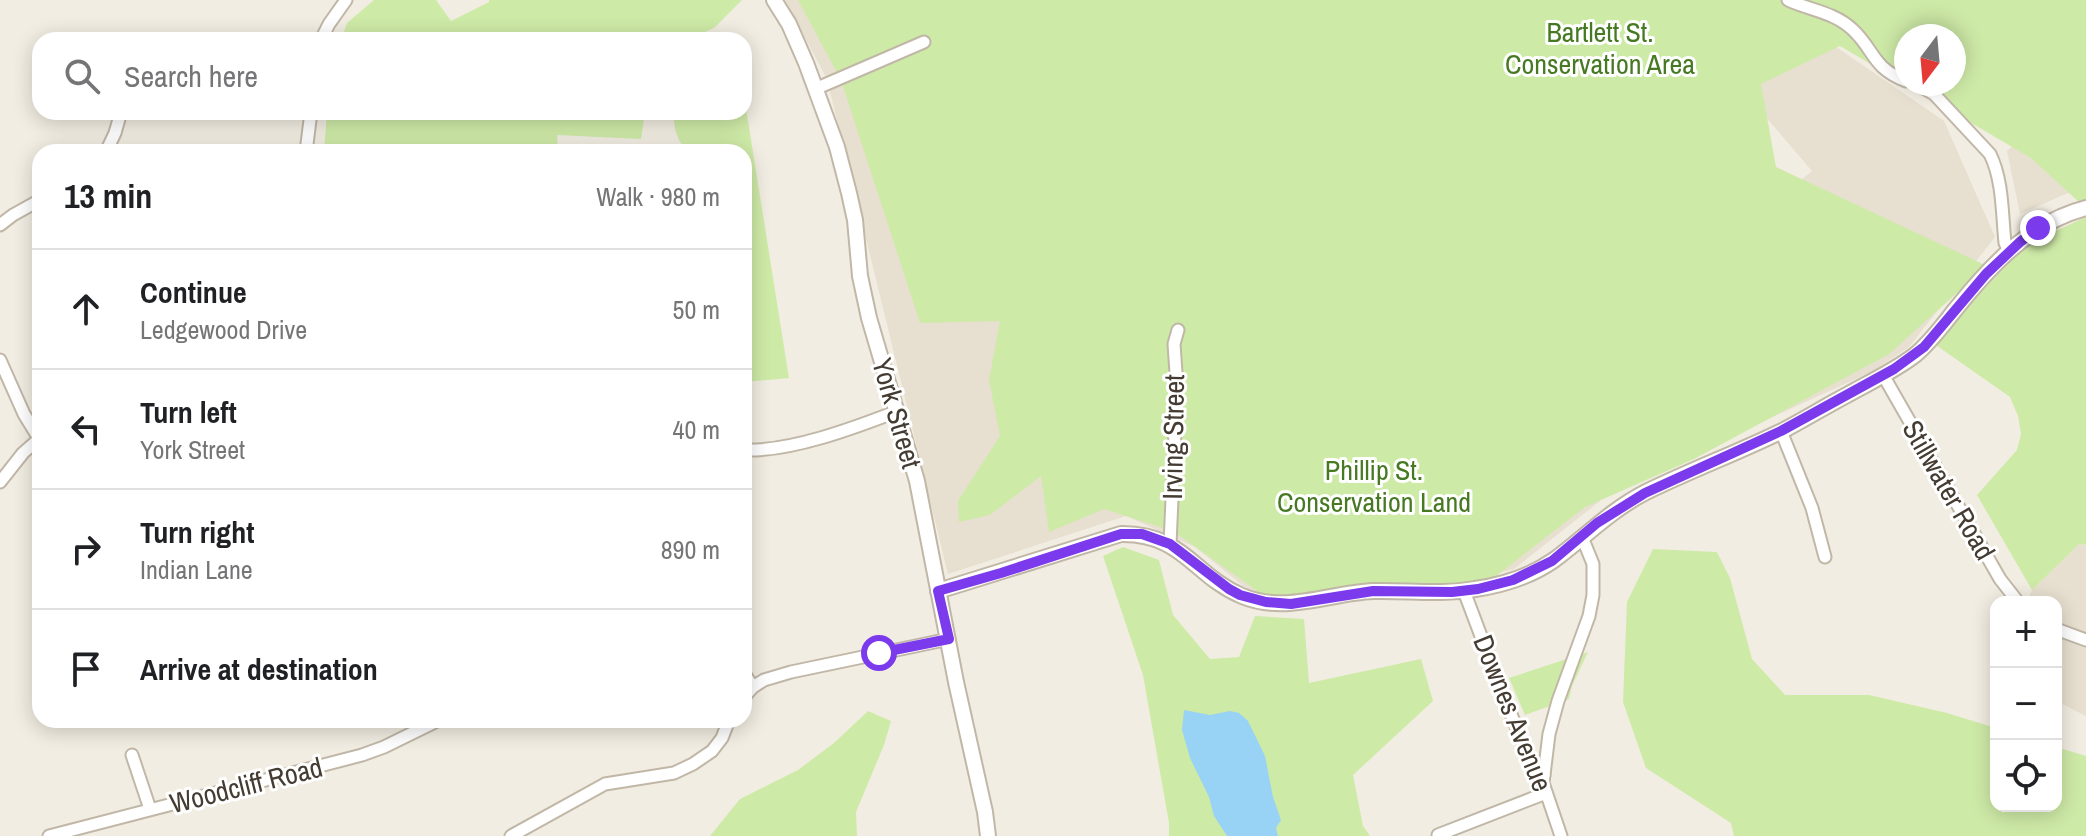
<!DOCTYPE html>
<meta charset="utf-8">
<style>
body{margin:0;font-family:"Archivo Narrow",sans-serif;background:#f6f6f6;color:#202124}
.controls{position:absolute;right:24px;bottom:24px;display:grid;overflow:hidden;border-radius:16px;box-shadow:0 4px 20px #0003}
.controls button{width:72px;height:72px;display:grid;place-items:center;padding:0;border:0;border-bottom:2px solid #e0e0e0;background:#fff;color:#202124;font:40px sans-serif}
.compass{position:absolute;left:1894px;top:24px;width:72px;height:72px;border-radius:50%;background:#fff;box-shadow:0 4px 20px #0003;rotate:196deg}
.stop{position:absolute;width:24px;height:24px;margin:-18px;border:6px solid #7c3aed;border-radius:50%;background:#fff}
.stop.end{background:#7c3aed;border-color:#fff;box-shadow:0 2px 8px #0008}
.list{margin:0;padding:0;list-style:none}
h2{display:flex;justify-content:space-between;align-items:center;height:104px;margin:0;padding:0 32px;font-size:34px}
h2 small{font-size:26px;font-weight:400;color:#757577}
.list li{display:grid;grid-template-columns:52px 1fr auto;gap:24px;align-items:center;box-sizing:border-box;height:120px;padding:0 32px;border-top:2px solid #e0e0e0}
.list b{display:block;font-size:30px;white-space:nowrap}
.list p{margin:0;font-size:26px;white-space:nowrap;color:#757577}
.list em{font-size:26px;font-style:normal;color:#757577}
.icon{flex:none;width:44px;height:44px;fill:none;stroke:currentColor;stroke-width:2;stroke-linecap:round;stroke-linejoin:round}
.map{position:relative;flex:none;width:2086px;height:836px;overflow:hidden}
.search{position:absolute;background:#fff;box-shadow:0 4px 20px #0003;left:32px;top:32px;width:720px;height:88px;display:flex;align-items:center;gap:20px;box-sizing:border-box;padding:0 28px;border-radius:24px;color:#757577;font-size:30px}
.panel{position:absolute;background:#fff;box-shadow:0 4px 20px #0003;left:32px;top:144px;width:720px;height:584px;border-radius:24px}
.map>svg:first-child{display:block}
.residential{fill:#e7dfcf}
.green{fill:#ceeaa7;fill-rule:evenodd}
.water{fill:#98d2f5}
.lines{fill:none;stroke-linecap:round;stroke-linejoin:round}
.minor-casing{stroke:#c1b7a7;stroke-width:15}
.tertiary-casing{stroke:#c1b7a7;stroke-width:18}
.minor{stroke:#fff;stroke-width:11}
.tertiary{stroke:#fff;stroke-width:14}
.route{stroke:#7c3aed;stroke-width:10}
.labels{text-anchor:middle;dominant-baseline:central;stroke-width:6;stroke-linejoin:round;paint-order:stroke}
.park-label{font-size:28px;fill:#467922;stroke:#fff}
.street-label{font-size:28px;fill:#443c32;stroke:#fff}
</style>
<div class="map">
<svg width="2086" height="836" viewBox="0 0 2086 836">
<rect width="100%" height="100%" fill="#f2ede2"/>
<g class="residential">
<polygon points="785,0 951,0 1279,384 1256,596 1195,547 1126,516 948,574 827,79"/>
<polygon points="1768,0 1944,121 1995,237 1909,347 1873,371 1615,489 1514,569 1490,575 1516,418 1812,171 1706,47"/>
<polygon points="2084,80 2086,185 2020,214 2007,151"/>
<polygon points="2079,544 2086,546 2086,716 2056,701 2056,602 2027,602 2032,590"/>
</g>
<g class="green">
<polygon points="374,0 436,0 451,21 489,2 489,0 742,0 714,28 687,40 341,40 347,23"/>
<path d="M798,0H2086V202L2080,203L2031,158L1840,46L1761,84L1776,167L1987,266L1889,354L1694,459L1585,507L1491,580L1315,604L1256,596V590L1173,531L1104,509L1049,532L1041,476L990,515L959,522L958,501L1000,436L989,380L1000,321L920,323L841,80ZM1906,36H1954V84H1906Z"/>
<path d="M744,96L789,378L744,382V152H688C677,141 673,127 674,112H744Z"/>
<polygon points="327,112 645,112 641,139 557,135 558,152 324,152"/>
<polygon points="2086,217 2086,545 2079,544 2032,590 1977,495 2017,450 2021,434 2018,416 2010,397 1933,343 2027,244"/>
<polygon points="1123,547 1159,560 1173,615 1210,659 1239,657 1255,616 1304,619 1309,683 1421,659 1433,701 1353,775 1363,826 1370,836 1169,836 1169,823 1143,675 1103,556"/>
<polygon points="1653,549 1717,552 1730,578 1752,659 1785,695 1869,695 1947,713 1996,728 1996,806 2056,806 2056,747 2086,756 2086,836 1734,836 1731,823 1646,768 1623,702 1627,602"/>
<polygon points="1588,652 1572,686 1569,699 1525,715 1509,678"/>
<polygon points="868,711 891,721 884,745 856,812 857,836 710,836 740,799 798,770 834,743"/>
</g>
<polygon class="water" points="1184,710 1210,715 1230,711 1239,713 1248,721 1265,756 1273,797 1281,820 1276,828 1278,836 1227,836 1214,816 1209,797 1190,758 1182,730"/>
<g class="lines">
<g class="minor-casing">
<g id="minor">
<path d="M1788,0C1809,10 1834,12 1852,29C1875,50 1871,67 1906,81"/>
<polyline points="321,40 329,24 346,0"/>
<path d="M1916,84L1934,94L1990,154C2003,180 2002,214 2005,243L2010,251"/>
<polyline points="815,89 924,42"/>
<polyline points="106,152 115,133 121,112"/>
<polyline points="306,152 311,112"/>
<polyline points="0,225 13,215 40,200"/>
<polyline points="0,360 24,414 40,440"/>
<polyline points="1883,375 2000,579 2018,602"/>
<polyline points="1781,431 1812,508 1825,557"/>
<path d="M744,450C790,452 854,428 898,411"/>
<polyline points="0,482 23,453 40,438"/>
<polyline points="1170,544 1177,387 1174,344 1178,330"/>
<polyline points="1464,591 1507,705 1532,764 1537,771 1544,775"/>
<polyline points="2056,629 2086,640"/>
<polyline points="744,673 753,687"/>
<polyline points="744,697 753,687 764,680 791,672 949,639"/>
<polyline points="132,755 150,809"/>
<polyline points="1438,835 1546,793"/>
<polyline points="49,836 362,755 384,747 439,720"/>
<polyline points="511,836 605,784 674,773 693,764 712,751 722,738 729,720"/>
<polyline points="1561,836 1543,783 1549,734 1558,701 1589,616 1593,595 1593,564 1582,537"/>
</g>
</g>
<g class="tertiary-casing">
<g id="tertiary">
<polyline points="774,0 789,24 806,63 837,147 849,193 855,220 860,276 869,318 917,481 956,682 985,812 988,836"/>
<path d="M938,591L1121,534C1183,533 1194,576 1242,596C1285,614 1329,593 1373,591C1407,590 1441,595 1475,589C1503,585 1531,576 1554,560C1585,537 1611,510 1646,492C1691,470 1739,452 1784,430C1805,419 1826,406 1847,395C1870,382 1894,371 1915,355C1932,341 1945,322 1959,305C1993,263 2032,222 2086,208"/>
</g>
</g>
<use href="#minor" class="minor"/>
<use href="#tertiary" class="tertiary"/>
</g>
<g class="lines">
<polyline class="route" points="879,653 949,639 938,591 1001,573 1121,534 1142,534 1170,544 1229,589 1240,595 1266,602 1291,604 1373,591 1452,592 1478,589 1513,580 1552,561 1597,523 1645,493 1781,431 1894,369 1924,347 1986,274 2020,242 2038,228"/>
</g>
<g class="labels">
<g class="park-label">
<text x="1600" y="32">Bartlett St.<tspan x="1600" dy="32">Conservation Area</tspan></text>
<text x="1374" y="470">Phillip St.<tspan x="1374" dy="32">Conservation Land</tspan></text>
</g>
<g class="street-label">
<text transform="translate(897 413) rotate(74)">York Street</text>
<text transform="translate(1173 437) rotate(-89)">Irving Street</text>
<text transform="translate(1949 490) rotate(60)">Stillwater Road</text>
<text transform="translate(1513 713) rotate(68)">Downes Avenue</text>
<text transform="translate(246 785) rotate(-14)">Woodcliff Road</text>
</g>
</g>
</svg>
<div class="controls">
<button>+</button>
<button>−</button>
<button><svg class="icon" aria-label="locate" viewBox="0 0 24 24"><circle cx="12" cy="12" r="6"/><path d="M12 2v4M12 18v4M2 12h4M18 12h4"/></svg></button>
</div>
<svg class="compass" viewBox="-18 -18 36 36"><path d="M0-13l5 13h-10z" fill="#e53935"/><path d="M0 13l5-13h-10z" fill="#757577"/></svg>
<div class="stop" style="left:879px;top:653px"></div>
<div class="stop end" style="left:2038px;top:228px"></div>
<div class="search"><svg class="icon" aria-label="search" viewBox="0 0 24 24"><circle cx="10" cy="10" r="6"/><path d="M15 15l6 6"/></svg>Search here</div>
<section class="panel">
<h2>13 min<small>Walk · 980 m</small></h2>
<ul class="list">
<li><svg class="icon" aria-label="ahead" viewBox="0 0 24 24"><path d="M12 20V5M6 11l6-6 6 6"/></svg><div><b>Continue</b><p>Ledgewood Drive</p></div><em>50 m</em></li>
<li><svg class="icon" aria-label="left" viewBox="0 0 24 24"><path d="M17 20v-9H6M10 6l-5 5 5 5"/></svg><div><b>Turn left</b><p>York Street</p></div><em>40 m</em></li>
<li><svg class="icon" aria-label="right" viewBox="0 0 24 24"><path d="M7 20v-9h11M14 6l5 5-5 5"/></svg><div><b>Turn right</b><p>Indian Lane</p></div><em>890 m</em></li>
<li><svg class="icon" aria-label="arrive" viewBox="0 0 24 24"><path d="M6 21V4h12l-3 4 3 4H6"/></svg><div><b>Arrive at destination</b></div></li>
</ul>
</section>
</div>
